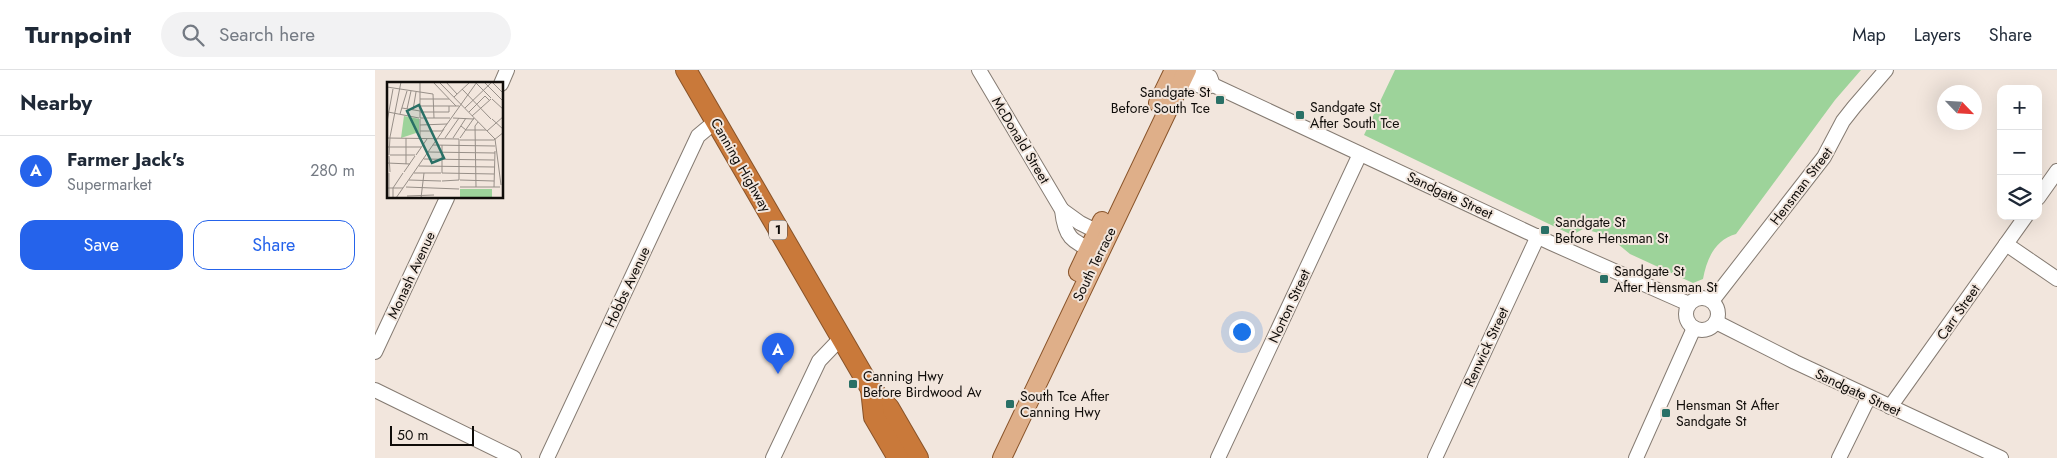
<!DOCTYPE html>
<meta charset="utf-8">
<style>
body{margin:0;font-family:Jost,sans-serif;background:#f2f2f3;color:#1f2937}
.controls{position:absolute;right:15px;top:15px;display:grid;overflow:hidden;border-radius:10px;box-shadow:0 5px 20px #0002}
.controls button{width:45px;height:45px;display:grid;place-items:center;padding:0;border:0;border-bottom:1px solid #e0e1e3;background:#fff;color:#1f2937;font:25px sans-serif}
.compass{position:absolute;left:1562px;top:15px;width:45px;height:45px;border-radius:50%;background:#fff;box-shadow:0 5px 20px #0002;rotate:115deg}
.scale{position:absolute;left:15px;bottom:12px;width:84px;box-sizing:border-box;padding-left:5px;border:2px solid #0f0c09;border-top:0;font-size:14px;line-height:18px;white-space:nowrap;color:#0f0c09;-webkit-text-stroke:4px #f2e6dd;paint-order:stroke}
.you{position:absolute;left:866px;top:261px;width:18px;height:18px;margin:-12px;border:4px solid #fff;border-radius:50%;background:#1a73e8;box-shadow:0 0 0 8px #1a73e833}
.badge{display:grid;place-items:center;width:32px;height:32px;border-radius:50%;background:#2563eb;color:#fff;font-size:16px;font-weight:700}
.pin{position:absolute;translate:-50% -41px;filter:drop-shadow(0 1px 2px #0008)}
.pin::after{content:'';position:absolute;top:26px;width:18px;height:15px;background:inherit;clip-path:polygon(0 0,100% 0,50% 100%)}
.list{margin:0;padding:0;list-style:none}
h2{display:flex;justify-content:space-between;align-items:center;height:65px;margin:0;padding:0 20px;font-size:21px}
h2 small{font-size:16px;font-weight:400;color:#747a83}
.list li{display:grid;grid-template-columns:32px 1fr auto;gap:15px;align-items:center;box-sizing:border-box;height:70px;padding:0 20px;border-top:1px solid #e0e1e3}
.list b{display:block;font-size:19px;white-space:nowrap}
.list p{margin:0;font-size:16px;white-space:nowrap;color:#747a83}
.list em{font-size:16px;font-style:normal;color:#747a83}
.actions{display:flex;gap:10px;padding:15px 20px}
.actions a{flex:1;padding:11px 0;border:1px solid #2563eb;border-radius:15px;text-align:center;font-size:18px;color:#2563eb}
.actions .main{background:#2563eb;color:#fff}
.icon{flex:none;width:28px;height:28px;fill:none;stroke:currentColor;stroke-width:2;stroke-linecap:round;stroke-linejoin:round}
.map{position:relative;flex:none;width:1682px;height:388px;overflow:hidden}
header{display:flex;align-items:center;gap:30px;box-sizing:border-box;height:70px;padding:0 25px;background:#fff;border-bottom:1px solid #e0e1e3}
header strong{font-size:24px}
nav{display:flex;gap:28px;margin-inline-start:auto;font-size:18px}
.search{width:350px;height:45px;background:#f2f2f3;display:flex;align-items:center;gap:12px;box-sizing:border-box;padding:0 18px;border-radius:28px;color:#747a83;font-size:19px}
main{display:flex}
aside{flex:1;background:#fff}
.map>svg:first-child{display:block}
.green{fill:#9dd39a}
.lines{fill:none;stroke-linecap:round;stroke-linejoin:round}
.minor-casing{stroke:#857b72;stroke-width:16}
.major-casing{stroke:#885329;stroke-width:20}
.highway-casing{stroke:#885329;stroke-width:22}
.minor{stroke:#fff;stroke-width:14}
.major{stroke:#dfaf89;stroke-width:18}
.highway{stroke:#c9793a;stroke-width:20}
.poi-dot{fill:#297066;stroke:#f2e6dd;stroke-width:2}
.labels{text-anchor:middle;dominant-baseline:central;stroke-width:4;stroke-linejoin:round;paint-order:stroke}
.shield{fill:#f2e6dd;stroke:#534d49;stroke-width:1}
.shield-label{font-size:12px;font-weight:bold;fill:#0f0c09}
.poi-label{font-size:14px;fill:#0f0c09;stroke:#f2e6dd;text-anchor:start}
.street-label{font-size:14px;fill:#0f0c09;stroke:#f2e6dd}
.inset-road{fill:none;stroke:#978f88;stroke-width:1}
.view{fill:#297066;fill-opacity:0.15;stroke:#297066;stroke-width:2.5}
.inset-edge{fill:none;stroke:#0f0c09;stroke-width:2.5}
</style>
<header>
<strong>Turnpoint</strong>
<div class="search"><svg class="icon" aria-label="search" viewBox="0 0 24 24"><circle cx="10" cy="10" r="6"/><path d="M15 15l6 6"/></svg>Search here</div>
<nav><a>Map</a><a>Layers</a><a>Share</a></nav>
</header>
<main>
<aside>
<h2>Nearby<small></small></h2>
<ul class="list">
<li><span class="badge">A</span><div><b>Farmer Jack's</b><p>Supermarket</p></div><em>280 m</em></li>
</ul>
<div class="actions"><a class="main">Save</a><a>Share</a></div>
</aside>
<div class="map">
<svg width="1682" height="388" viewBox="0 0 1682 388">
<rect width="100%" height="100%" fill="#f2e6dd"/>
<path class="green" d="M1020,0H1486L1460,30L1361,164C1340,170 1332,188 1328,209L1318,213L1255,184L1232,165L1208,159L1197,165L989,65Z"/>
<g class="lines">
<g class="minor-casing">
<g id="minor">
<path d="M604,0L687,140C690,169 697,171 723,183"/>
<polyline points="819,0 835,7 838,15 1176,173 1314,234"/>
<polyline points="799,4 830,18 838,15"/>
<polyline points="126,14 132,0"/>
<polyline points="1663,128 1682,101"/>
<polyline points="687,140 705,153 731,166"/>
<polyline points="1631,174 1682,209"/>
<circle cx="1327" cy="244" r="16"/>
<polyline points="1337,231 1449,87 1468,51 1479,37 1511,0"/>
<polyline points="1341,252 1420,292 1626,388"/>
<polyline points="0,282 72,128"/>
<polyline points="0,320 139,388"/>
<polyline points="1515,337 1651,146"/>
<polyline points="172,388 323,66 341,51"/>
<polyline points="398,388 444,291 466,268"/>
<polyline points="843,388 985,84"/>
<polyline points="1060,388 1163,166"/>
<polyline points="1261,388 1319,258"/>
<polyline points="1464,388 1494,327"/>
</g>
</g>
<g class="major-casing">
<g id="major">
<polyline points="783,33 799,0"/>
<polyline points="703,202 727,151"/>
<polyline points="627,388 812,0"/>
</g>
</g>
<g class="highway-casing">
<g id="highway">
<polyline points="311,0 496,319 514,338 543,388"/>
<polyline points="496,319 499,347 523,388"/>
</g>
</g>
<use href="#minor" class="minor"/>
<use href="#major" class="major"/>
<use href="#highway" class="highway"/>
</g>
<g class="poi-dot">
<rect x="840" y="25" width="10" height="10" rx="2.5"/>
<rect x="920" y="40" width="10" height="10" rx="2.5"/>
<rect x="1165" y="155" width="10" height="10" rx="2.5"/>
<rect x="1224" y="204" width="10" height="10" rx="2.5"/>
<rect x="473" y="309" width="10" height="10" rx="2.5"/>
<rect x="630" y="329" width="10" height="10" rx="2.5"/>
<rect x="1286" y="338" width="10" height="10" rx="2.5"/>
</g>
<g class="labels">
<rect class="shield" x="394" y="150.5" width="18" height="19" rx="4"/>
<g class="shield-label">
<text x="403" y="160">1</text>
</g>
<g class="poi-label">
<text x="835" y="22" text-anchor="end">Sandgate St<tspan x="835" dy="16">Before South Tce</tspan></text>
<text x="935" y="37">Sandgate St<tspan x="935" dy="16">After South Tce</tspan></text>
<text x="1180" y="152">Sandgate St<tspan x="1180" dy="16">Before Hensman St</tspan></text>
<text x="1239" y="201">Sandgate St<tspan x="1239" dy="16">After Hensman St</tspan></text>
<text x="488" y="306">Canning Hwy<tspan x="488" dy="16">Before Birdwood Av</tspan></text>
<text x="645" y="326">South Tce After<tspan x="645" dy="16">Canning Hwy</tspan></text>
<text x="1301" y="335">Hensman St After<tspan x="1301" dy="16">Sandgate St</tspan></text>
</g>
<g class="street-label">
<text transform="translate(646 70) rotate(59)">McDonald Street</text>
<text transform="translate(366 95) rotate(60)">Canning Highway</text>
<text transform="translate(1426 116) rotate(-53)">Hensman Street</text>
<text transform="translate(1075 125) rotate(25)">Sandgate Street</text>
<text transform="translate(719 194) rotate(-64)">South Terrace</text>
<text transform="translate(36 205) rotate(-65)">Monash Avenue</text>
<text transform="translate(252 217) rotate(-65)">Hobbs Avenue</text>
<text transform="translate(914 236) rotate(-65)">Norton Street</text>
<text transform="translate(1583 242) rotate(-55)">Carr Street</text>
<text transform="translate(1111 277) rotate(-65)">Renwick Street</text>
<text transform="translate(1483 322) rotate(25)">Sandgate Street</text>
</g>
</g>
<g transform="translate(12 12)">
<rect width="116" height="116" fill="#f2e6dd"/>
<path d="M17,34L32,37V50L14,56ZM73,107H105V116H73Z" fill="#9dd39a"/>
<path class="inset-road" d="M46,0L69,24M52,0L108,57L114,103M59,0L70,12M97,0L117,20M105,0L117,12M89,1L104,16M0,5L46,12M75,7L104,37M46,12L47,36M67,15L83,0M33,17H62M105,17L117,28M33,24H72M15,26L33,29M78,26L105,0M20,27L24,9M26,28L29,10M1,30L32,36M33,30H62V24M82,30L98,14L102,18M13,32L20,9M85,34L104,17M33,36V0M33,36H63M66,36L87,37M105,37L117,48M0,40L6,7M33,43L60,42M74,44L79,48H99M33,49H55M55,49L90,0M100,49L117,34M0,56L72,57M33,56V37M58,56L72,36M66,56L79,36M73,56L87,36M73,58H107L117,50M46,63L108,64M55,63V91M0,65H34M41,70L108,71M2,73L3,55L14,0M3,73H28M29,73L40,57M2,74L3,90M37,77L107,78M0,81L23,82M19,82V56M32,84L108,85M17,90L28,74M2,91V116M27,91H54M55,91L107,92M22,98L54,99M72,98V57M73,98L107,99M55,99L72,98M19,105L72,107M73,105H113M89,105L88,44L91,40M107,105L108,69M0,106H16M20,114L47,113M6,116V106L16,91M9,116L57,47M34,116L37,91"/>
<path class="view" d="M32,23L57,76L45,81L20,29Z"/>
<rect width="116" height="116" class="inset-edge"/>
</g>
</svg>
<div class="controls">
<button>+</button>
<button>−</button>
<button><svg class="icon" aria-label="layers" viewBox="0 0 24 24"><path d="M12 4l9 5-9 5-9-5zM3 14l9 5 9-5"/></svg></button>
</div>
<svg class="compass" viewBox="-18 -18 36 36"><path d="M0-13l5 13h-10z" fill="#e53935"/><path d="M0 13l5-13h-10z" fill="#747a83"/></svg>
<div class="scale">50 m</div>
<div class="you"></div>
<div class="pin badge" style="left:403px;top:304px">A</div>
</div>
</main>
